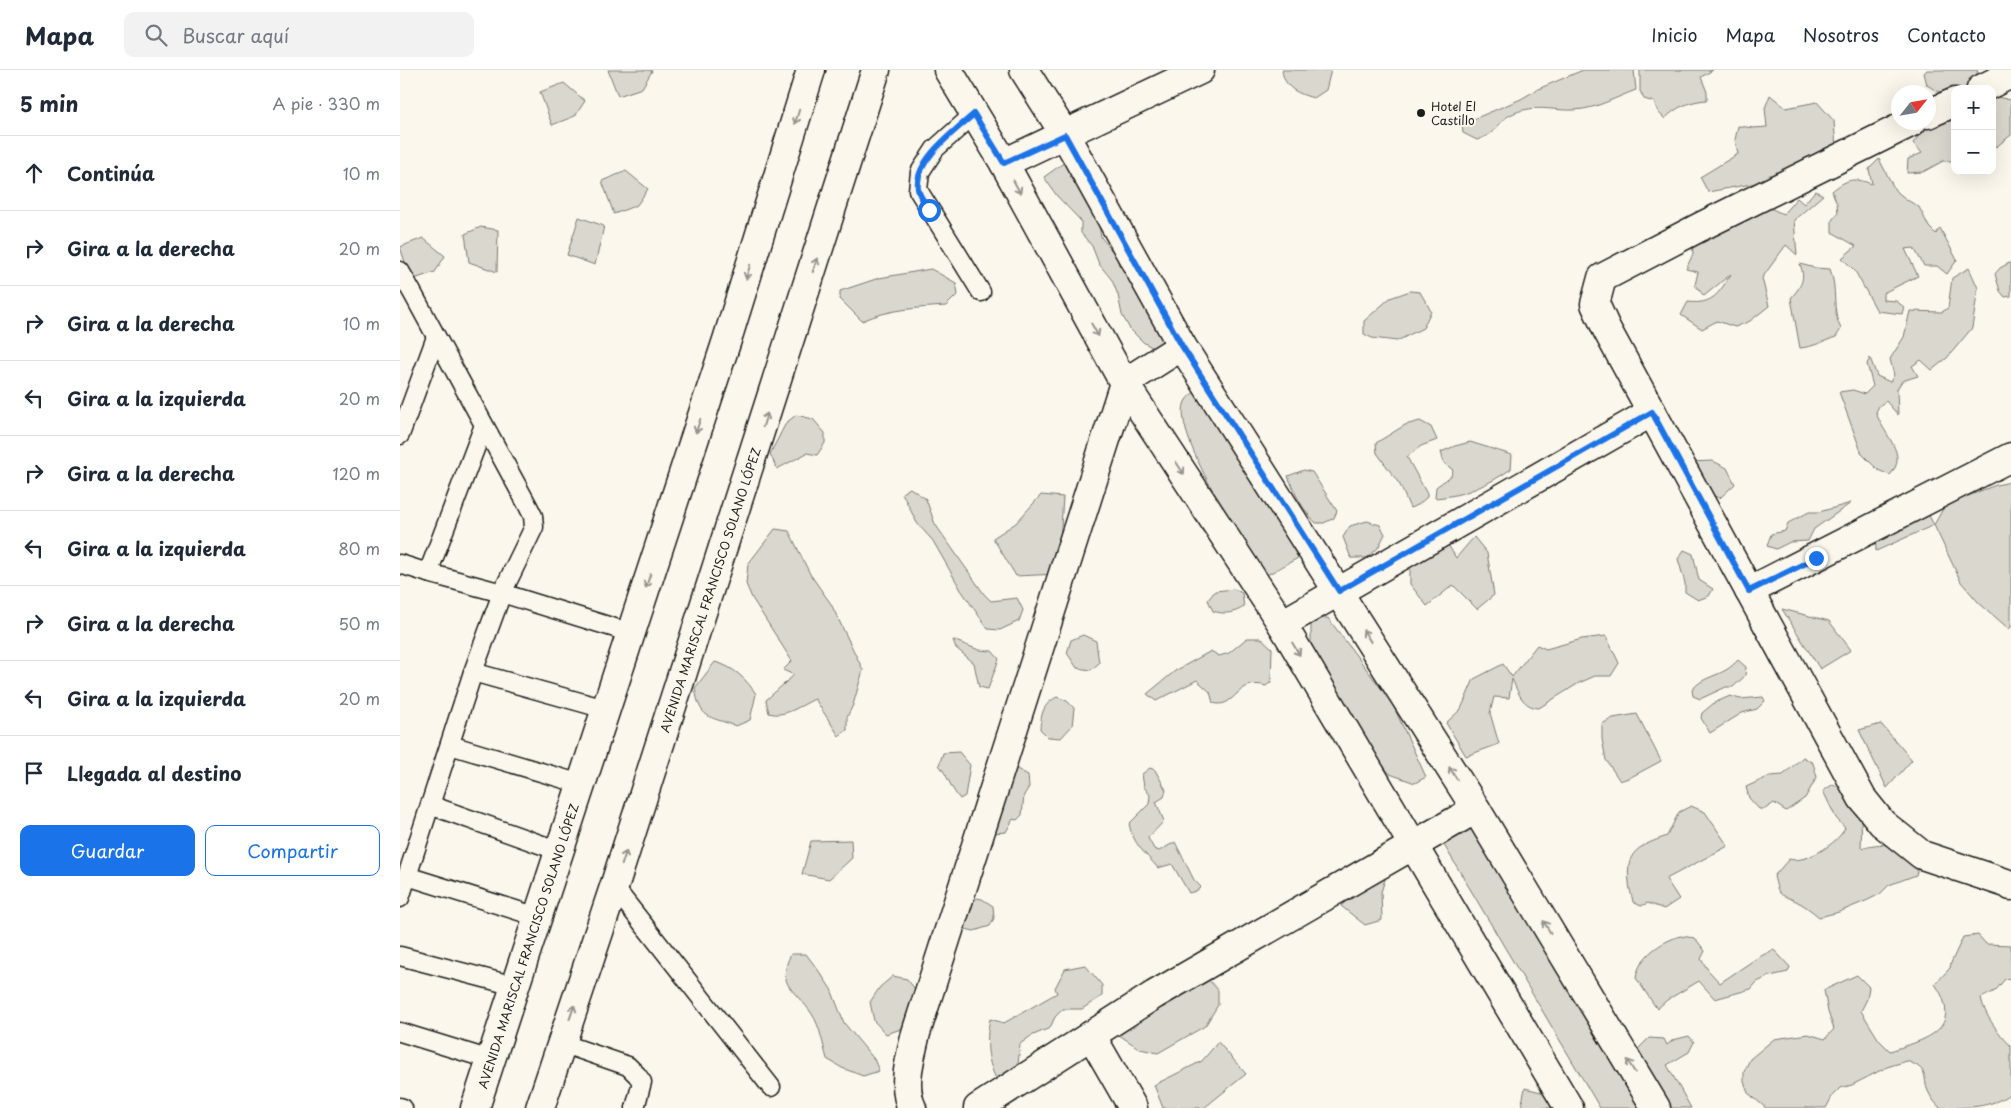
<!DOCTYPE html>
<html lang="es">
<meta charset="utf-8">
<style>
body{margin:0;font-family:"Playpen Sans",sans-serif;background:#f2f2f3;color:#1f2937}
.controls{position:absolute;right:15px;top:15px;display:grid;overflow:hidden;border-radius:10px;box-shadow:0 5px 20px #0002}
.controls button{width:45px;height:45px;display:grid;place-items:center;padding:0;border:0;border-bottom:1px solid #e0e1e3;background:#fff;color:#1f2937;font:25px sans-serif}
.compass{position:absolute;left:1491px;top:15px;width:45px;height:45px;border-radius:50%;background:#fff;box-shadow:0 5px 20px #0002;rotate:59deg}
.stop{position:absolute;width:15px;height:15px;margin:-11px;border:4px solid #1a73e8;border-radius:50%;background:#fff}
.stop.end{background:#1a73e8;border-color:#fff;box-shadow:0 1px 5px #0008}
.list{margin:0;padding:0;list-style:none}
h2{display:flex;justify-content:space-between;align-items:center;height:65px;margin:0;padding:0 20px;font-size:21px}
h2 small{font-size:16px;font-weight:400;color:#747a83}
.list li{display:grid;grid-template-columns:32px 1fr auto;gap:15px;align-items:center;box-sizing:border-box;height:75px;padding:0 20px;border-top:1px solid #e0e1e3}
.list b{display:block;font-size:19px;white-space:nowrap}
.list em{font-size:16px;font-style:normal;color:#747a83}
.actions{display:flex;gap:10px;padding:15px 20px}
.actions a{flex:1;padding:11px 0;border:1px solid #1a73e8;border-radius:10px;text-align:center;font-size:18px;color:#1a73e8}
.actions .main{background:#1a73e8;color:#fff}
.icon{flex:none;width:28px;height:28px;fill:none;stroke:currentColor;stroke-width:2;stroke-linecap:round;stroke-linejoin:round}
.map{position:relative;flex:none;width:1611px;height:1038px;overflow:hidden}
header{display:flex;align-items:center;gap:30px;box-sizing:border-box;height:70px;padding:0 25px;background:#fff;border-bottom:1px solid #e0e1e3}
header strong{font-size:24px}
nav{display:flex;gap:28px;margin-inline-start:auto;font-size:18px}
.search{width:350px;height:45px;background:#f2f2f3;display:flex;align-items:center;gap:12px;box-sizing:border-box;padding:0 18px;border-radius:10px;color:#747a83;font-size:19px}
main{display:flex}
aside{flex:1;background:#fff}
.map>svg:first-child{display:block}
.green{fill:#dad7ce;stroke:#7b7a75}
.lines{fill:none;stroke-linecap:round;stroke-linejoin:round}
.lane-casing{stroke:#1c1c1c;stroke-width:21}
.street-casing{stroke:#1c1c1c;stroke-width:31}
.primary-casing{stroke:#1c1c1c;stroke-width:31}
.lane{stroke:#fbf7ec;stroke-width:18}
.street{stroke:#fbf7ec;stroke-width:28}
.primary{stroke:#fbf7ec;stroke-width:28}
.oneway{stroke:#97948e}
.route{stroke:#1a73e8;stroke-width:6}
.poi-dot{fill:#1c1c1c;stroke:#fbf7ec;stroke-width:2}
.labels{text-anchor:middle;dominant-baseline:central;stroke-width:4;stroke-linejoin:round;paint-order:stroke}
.poi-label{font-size:12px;fill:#1c1c1c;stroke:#fbf7ec;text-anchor:start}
.street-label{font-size:12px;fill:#1c1c1c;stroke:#fbf7ec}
</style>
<header>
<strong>Mapa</strong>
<div class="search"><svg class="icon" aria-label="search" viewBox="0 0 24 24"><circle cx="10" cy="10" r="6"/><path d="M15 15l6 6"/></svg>Buscar aquí</div>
<nav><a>Inicio</a><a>Mapa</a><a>Nosotros</a><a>Contacto</a></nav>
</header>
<main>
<aside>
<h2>5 min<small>A pie · 330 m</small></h2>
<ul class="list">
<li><svg class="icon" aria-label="ahead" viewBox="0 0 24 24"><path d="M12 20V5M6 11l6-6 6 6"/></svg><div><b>Continúa</b></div><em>10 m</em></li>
<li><svg class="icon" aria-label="right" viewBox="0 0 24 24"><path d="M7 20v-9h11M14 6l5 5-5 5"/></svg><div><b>Gira a la derecha</b></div><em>20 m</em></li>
<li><svg class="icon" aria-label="right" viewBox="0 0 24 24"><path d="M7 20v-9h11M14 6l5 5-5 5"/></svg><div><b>Gira a la derecha</b></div><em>10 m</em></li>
<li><svg class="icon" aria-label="left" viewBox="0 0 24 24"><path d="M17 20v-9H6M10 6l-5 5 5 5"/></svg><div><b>Gira a la izquierda</b></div><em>20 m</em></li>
<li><svg class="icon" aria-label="right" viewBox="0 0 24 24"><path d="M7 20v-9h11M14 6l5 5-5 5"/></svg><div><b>Gira a la derecha</b></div><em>120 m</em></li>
<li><svg class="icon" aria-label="left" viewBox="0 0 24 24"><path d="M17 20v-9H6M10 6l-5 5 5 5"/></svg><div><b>Gira a la izquierda</b></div><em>80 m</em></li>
<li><svg class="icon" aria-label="right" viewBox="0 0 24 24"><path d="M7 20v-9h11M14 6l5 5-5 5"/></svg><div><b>Gira a la derecha</b></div><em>50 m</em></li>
<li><svg class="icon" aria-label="left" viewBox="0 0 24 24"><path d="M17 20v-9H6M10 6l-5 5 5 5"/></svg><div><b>Gira a la izquierda</b></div><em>20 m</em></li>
<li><svg class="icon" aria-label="arrive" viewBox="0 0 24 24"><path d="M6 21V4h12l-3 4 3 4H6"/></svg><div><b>Llegada al destino</b></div></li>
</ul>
<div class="actions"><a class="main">Guardar</a><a>Compartir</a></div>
</aside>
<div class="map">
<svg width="1611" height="1038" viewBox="0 0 1611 1038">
<rect width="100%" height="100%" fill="#fbf7ec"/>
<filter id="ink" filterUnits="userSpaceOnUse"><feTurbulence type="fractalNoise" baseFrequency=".02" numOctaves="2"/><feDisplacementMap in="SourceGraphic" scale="10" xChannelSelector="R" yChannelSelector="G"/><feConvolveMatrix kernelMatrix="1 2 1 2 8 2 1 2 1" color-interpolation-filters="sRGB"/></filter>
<g filter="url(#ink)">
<g class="green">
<polygon points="208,0 250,0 252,1 242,18 218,26"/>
<path d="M882,0H931L926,20L914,28C898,24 884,18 882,0Z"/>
<path d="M1183,0H1234L1236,20C1216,27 1197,39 1174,40C1151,41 1134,33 1110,45C1102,49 1098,58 1091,63C1087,66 1082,68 1077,70L1063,63L1062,54L1121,29L1138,19Z"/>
<path d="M1240,0H1313L1301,7L1307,22V30C1291,31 1275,37 1265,49L1258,42L1254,32L1244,29L1240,21Z"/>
<polygon points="1527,0 1578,0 1575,10 1566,18 1538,22 1527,15 1524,3"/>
<polygon points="164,13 185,31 175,46 152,55 140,22"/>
<polygon points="1370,25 1386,38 1417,32 1434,51 1436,79 1384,108 1308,122 1300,107 1338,84 1335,70 1338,56 1354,58 1367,57 1365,38"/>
<polygon points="1592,26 1611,30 1611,65 1596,77 1592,73"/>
<polygon points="1555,41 1555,91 1543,91 1523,102 1507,103 1508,89 1522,83 1513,73 1526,57"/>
<path d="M1479,89L1495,120L1507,130L1519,137L1529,157L1536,164L1540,158L1557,190L1547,204L1537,196H1524L1514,178L1505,179L1518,206L1483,223V230L1496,231L1504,237L1502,244L1477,241L1455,201L1442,188L1456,176L1432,162V150L1438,143L1437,134L1432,121C1447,109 1453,107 1472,114L1469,99Z"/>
<polygon points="665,92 694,105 685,132 698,151 701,167 717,187 719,195 737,216 766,234 767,280 753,278 743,272 730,259 722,245 718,225 712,210 699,194 692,176 681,163 681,151 657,126 644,107"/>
<polygon points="226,101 248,119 237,135 214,144 202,111"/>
<path d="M1415,121L1423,125L1394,150L1397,185L1386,175L1362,208L1369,236L1350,251L1335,257L1317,251L1302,259L1281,245L1288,232C1313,235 1319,223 1331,204L1304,226L1295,215L1298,202L1286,199L1293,184L1291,155L1296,141L1312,145L1323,155L1332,158L1339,143L1368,137L1383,144L1397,128L1404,134Z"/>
<polygon points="179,147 204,156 195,195 167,185"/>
<polygon points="81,157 98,160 97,202 69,192 65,164"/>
<polygon points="23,168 45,186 35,202 11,210 0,177"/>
<polygon points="1611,192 1611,226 1605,227 1600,221 1595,204 1600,198"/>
<path d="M1400,194L1415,198L1430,199C1438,219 1431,239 1441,259L1436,267C1424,271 1413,277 1400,278L1391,228C1401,216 1406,210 1400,194Z"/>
<path d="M1569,198L1578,218L1572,258L1547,288L1532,300L1521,290L1512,296L1518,306L1502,311L1497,319L1498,345L1486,331L1479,336L1476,342C1482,364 1510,384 1490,405L1478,400L1462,384L1439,322L1453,320L1465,324L1473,316L1467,294L1470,288L1477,306L1490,312L1494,305L1490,289L1504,267L1510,241L1542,242L1548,238L1552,208Z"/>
<path d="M531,199L556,213L558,224L546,236C517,238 489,239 462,251L440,229V221L479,208Z"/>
<polygon points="1010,221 1020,222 1031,241 1023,258 997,271 972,268 964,264 964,251 990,228"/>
<path d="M805,315L898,488L865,506C847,478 767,359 786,330C790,324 799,319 805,315Z"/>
<polygon points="396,345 413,349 425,363 425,373 417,385 407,383 377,399 370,384 386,353"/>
<polygon points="1020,351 1031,357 1037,370 1021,376 1007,387 1027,424 1027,427 1018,435 1010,438 1000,415 977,383 976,373 1005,355"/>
<path d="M1070,372L1112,385L1111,399C1088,415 1064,426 1035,428L1036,417L1051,406L1053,400L1044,393L1041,382L1055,376Z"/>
<polygon points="1313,391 1327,398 1335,414 1320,428 1311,425 1289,392"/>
<path d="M904,400L912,402L937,441L934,448L924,453H916C902,439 895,424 888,406Z"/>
<polygon points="1611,412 1611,557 1609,559 1579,533 1561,512 1534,455 1476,481 1475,459 1524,436 1534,455 1545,435 1596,415"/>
<polygon points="510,418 526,429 535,454 584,524 591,531 617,528 623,540 619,551 600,560 588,559 561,520 533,471 517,453 502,423"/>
<polygon points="641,425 663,427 658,504 616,506 593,468 616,453"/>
<polygon points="1451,433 1414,459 1408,471 1390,472 1376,479 1367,476 1371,464 1385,461 1388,453 1409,442 1419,442"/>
<polygon points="967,451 980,455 985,464 978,478 967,488 951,488 943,467 950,456"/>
<path d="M375,459L389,461L410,504L431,534L463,600L453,635L447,647V660L439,666L415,629C401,635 385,648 369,643L366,630L394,605L383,600L392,591L352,528L346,514L348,494Z"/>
<polygon points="1043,466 1056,488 1074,467 1087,483 1094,525 1077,539 1053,515 1027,536 1010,514 1010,479"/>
<polygon points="1284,480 1293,484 1299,510 1313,519 1309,526 1298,530 1285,522 1285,513 1278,489"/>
<path d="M834,519L842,523L844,537C834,543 825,545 813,541L808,530L815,521Z"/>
<polygon points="1382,539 1429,551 1451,580 1420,599"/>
<polygon points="928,548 992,633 1026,707 1015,713 990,704 963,670 924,596 911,577 911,549"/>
<polygon points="683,565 696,571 699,593 691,600 677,598 667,583 671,570"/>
<path d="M1206,566L1219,593L1211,606H1195L1179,613L1139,638C1122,637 1118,622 1112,609L1109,628L1094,627L1090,643L1099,674L1066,686L1046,653L1061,639L1074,609L1103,594L1112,607L1137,575L1146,579L1182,569Z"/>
<path d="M847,568H861L872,578L871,612L866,616C836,607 836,640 813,633L810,622L797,610L756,631L747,624L775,601L811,581L819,586L829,583Z"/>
<polygon points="553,570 579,580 592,581 599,589 588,619 579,617 574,593 556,578"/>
<path d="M1338,590L1346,597L1345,606L1333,617H1326L1300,629L1293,626L1292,620C1301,608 1314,607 1326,600C1330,598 1335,593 1338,590Z"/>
<path d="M315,592C334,597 346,609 356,624L350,650L336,656C309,646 300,650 295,618Z"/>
<polygon points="1330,626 1340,629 1363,627 1365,631 1357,639 1342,643 1310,663 1301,648 1302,643 1314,633"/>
<path d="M657,627L667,631L674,638L672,656L661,668L648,667L640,659C641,644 643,634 657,627Z"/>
<polygon points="1237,644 1261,691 1231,707 1220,711 1206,690 1202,669 1202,654 1213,648"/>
<polygon points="1481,654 1512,690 1487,718 1459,660"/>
<path d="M559,682L570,695L565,726L560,729C549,716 549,707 539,695L543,683Z"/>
<polygon points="1403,687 1413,693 1417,707 1405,728 1386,741 1374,733 1365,739 1359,739 1349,728 1346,717 1370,706 1383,705"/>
<polygon points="615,698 628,705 629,717 624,725 622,745 617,750 613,749 606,762 594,763"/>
<path d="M750,698L755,700L766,720L764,727L756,732L764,751L748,768L754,779L759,781L775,772L794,810L801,817L796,821L789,823L772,794L758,798C745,783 733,774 729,754L749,734L750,725L744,717L742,704Z"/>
<path d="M1432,715C1464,721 1462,752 1461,778C1491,769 1497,778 1518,797L1516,805L1489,815L1480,824L1468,830L1439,842L1419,847C1412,841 1404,835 1396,831C1378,823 1379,827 1374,806L1389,789C1406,794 1438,773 1445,758L1436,748L1423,721Z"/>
<path d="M1291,736L1305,742L1328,776L1266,809L1279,829L1264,839L1248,833L1241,836L1233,832C1232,825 1229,819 1229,812C1225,780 1240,776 1267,766L1279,742Z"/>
<polygon points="1076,751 1246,1038 1200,1038 1044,775"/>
<polygon points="451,770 452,788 429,809 402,804 411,771"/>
<polygon points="985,788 989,797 981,822 982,850 965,855 941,836"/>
<path d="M577,828L582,829L593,836L594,848L590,856L574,861L565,859C563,845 567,838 577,828Z"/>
<path d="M1578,865L1586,874L1611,875V908L1605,909L1595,921L1581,928C1585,946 1598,963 1611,976V1023C1592,1038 1566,1038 1540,1038C1537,1034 1532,1030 1530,1025C1520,1008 1533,1001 1507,991L1487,997L1452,1015L1440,1018L1433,1025L1426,1038H1366L1348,1023L1344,1012V1002L1350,989L1374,969L1408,964L1425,969L1434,959L1428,942L1424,920L1457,905L1469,917L1467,929L1461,941L1479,970L1490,981C1513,973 1555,965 1544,932C1543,926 1538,919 1535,914L1550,898L1551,893L1563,867Z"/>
<path d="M1280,866L1295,868L1305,881L1301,889L1308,900L1320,913L1357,888L1373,880L1375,881L1390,897L1388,902L1370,906L1357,912L1351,919L1315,929L1299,911L1267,930L1257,939L1236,908C1239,886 1261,872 1280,866Z"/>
<path d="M391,884H406L421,904L431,919L444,953L474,989L479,1001L463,1006L442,998L427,989C423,975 420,956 412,944C396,920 375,916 391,884Z"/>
<path d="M685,895L702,915V926L682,939H663L655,947L650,958L631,966L620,974L617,1005L602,1018C587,998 585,972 590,949L604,953L657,923L655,918L665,899Z"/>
<polygon points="493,906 507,909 518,923 510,956 486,964 474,951 470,932 480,917"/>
<polygon points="806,907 818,920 818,935 805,956 758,983 740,979 719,965 724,953"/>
<polygon points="1289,966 1294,972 1289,982 1267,995 1291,1038 1264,1038 1242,997 1238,979 1249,968 1264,969 1267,975 1273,970"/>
<polygon points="818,972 846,1004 804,1038 763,1038 754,1015 802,991"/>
<polygon points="1125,1018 1161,1027 1167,1038 1121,1038"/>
</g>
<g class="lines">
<g class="lane-casing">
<g id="lane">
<polyline points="574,44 535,79 520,102 518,120 581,222"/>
<polyline points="0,201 12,222 128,436 133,446 134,457 102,523 28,503 84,355"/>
<polyline points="0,365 36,267"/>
<polyline points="0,494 28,503"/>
<polyline points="73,602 205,639"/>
<polyline points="50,675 181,714"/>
<polyline points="30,735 159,781"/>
<polyline points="7,806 138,847"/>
<polyline points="214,817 371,1017"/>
<polyline points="0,828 73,602 102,523 231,563"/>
<polyline points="0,886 115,916"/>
<polyline points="0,962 91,990"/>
<polyline points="161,973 228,996 237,1005 242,1012 235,1038"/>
<polyline points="0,1037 3,1038"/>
</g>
</g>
<g class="street-casing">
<g id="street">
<polyline points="548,0 604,93 724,313 882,554 1169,1038"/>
<polyline points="624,0 665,65 782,276 1076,739 1256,1038"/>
<polyline points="1581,19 1609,5"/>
<polyline points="1528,44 1555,32"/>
<polyline points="1512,52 1302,156 1202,208 1195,234 1207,260 1462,728 1482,753 1522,785 1609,814 1611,816"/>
<polyline points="604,93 800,0"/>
<polyline points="1349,521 1611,387"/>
<polyline points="882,554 1252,342"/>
<polyline points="691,965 733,1038"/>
<path d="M512,1038C501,1015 511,986 516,963L724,313L782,276"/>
<polyline points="578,1038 754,925 1076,739"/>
</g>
</g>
<g class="primary-casing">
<g id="primary">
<polyline points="75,1038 327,270 411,0"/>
<polyline points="140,1038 214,817 476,0"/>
</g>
</g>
<use href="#lane" class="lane"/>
<use href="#street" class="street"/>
<use href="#primary" class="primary"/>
</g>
<defs><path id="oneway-shaft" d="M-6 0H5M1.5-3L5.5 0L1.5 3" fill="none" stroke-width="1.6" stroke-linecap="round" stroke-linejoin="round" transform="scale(1.25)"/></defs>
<g class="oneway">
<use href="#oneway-shaft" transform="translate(397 47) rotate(107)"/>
<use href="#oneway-shaft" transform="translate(617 117) rotate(61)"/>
<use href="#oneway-shaft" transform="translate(415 195) rotate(-72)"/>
<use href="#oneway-shaft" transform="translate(348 202) rotate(107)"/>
<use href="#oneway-shaft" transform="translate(695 260) rotate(61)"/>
<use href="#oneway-shaft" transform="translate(365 350) rotate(-72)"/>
<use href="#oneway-shaft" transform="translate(298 356) rotate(108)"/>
<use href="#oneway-shaft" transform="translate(780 398) rotate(57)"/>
<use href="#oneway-shaft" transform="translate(248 511) rotate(108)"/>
<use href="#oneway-shaft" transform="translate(967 566) rotate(-122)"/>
<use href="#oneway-shaft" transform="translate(896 579) rotate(59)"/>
<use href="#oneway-shaft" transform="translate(1053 703) rotate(-122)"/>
<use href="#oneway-shaft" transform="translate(224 788) rotate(-72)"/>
<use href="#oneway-shaft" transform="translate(1147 857) rotate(-121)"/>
<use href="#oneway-shaft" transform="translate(172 942) rotate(-71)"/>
<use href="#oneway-shaft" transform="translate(1231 996) rotate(-121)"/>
</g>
</g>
<g class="lines" filter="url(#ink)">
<path class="route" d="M529,140C526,134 519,126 518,119C514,90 555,61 574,44L604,93L665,65L782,276L939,521L1252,342L1349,521L1416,488"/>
</g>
<circle class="poi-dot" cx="1021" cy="43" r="5"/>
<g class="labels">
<g class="poi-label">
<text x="1031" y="36">Hotel El<tspan x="1031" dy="14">Castillo</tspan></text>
</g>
<g class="street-label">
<text transform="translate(310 520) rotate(-72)">AVENIDA MARISCAL FRANCISCO SOLANO LÓPEZ</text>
<text transform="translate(128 876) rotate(-72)">AVENIDA MARISCAL FRANCISCO SOLANO LÓPEZ</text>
</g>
</g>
</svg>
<div class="controls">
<button>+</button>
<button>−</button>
</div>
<svg class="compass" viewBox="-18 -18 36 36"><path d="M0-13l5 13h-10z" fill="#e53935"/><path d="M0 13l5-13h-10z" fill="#747a83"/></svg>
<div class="stop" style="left:529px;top:140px"></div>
<div class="stop end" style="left:1416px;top:488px"></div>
</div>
</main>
